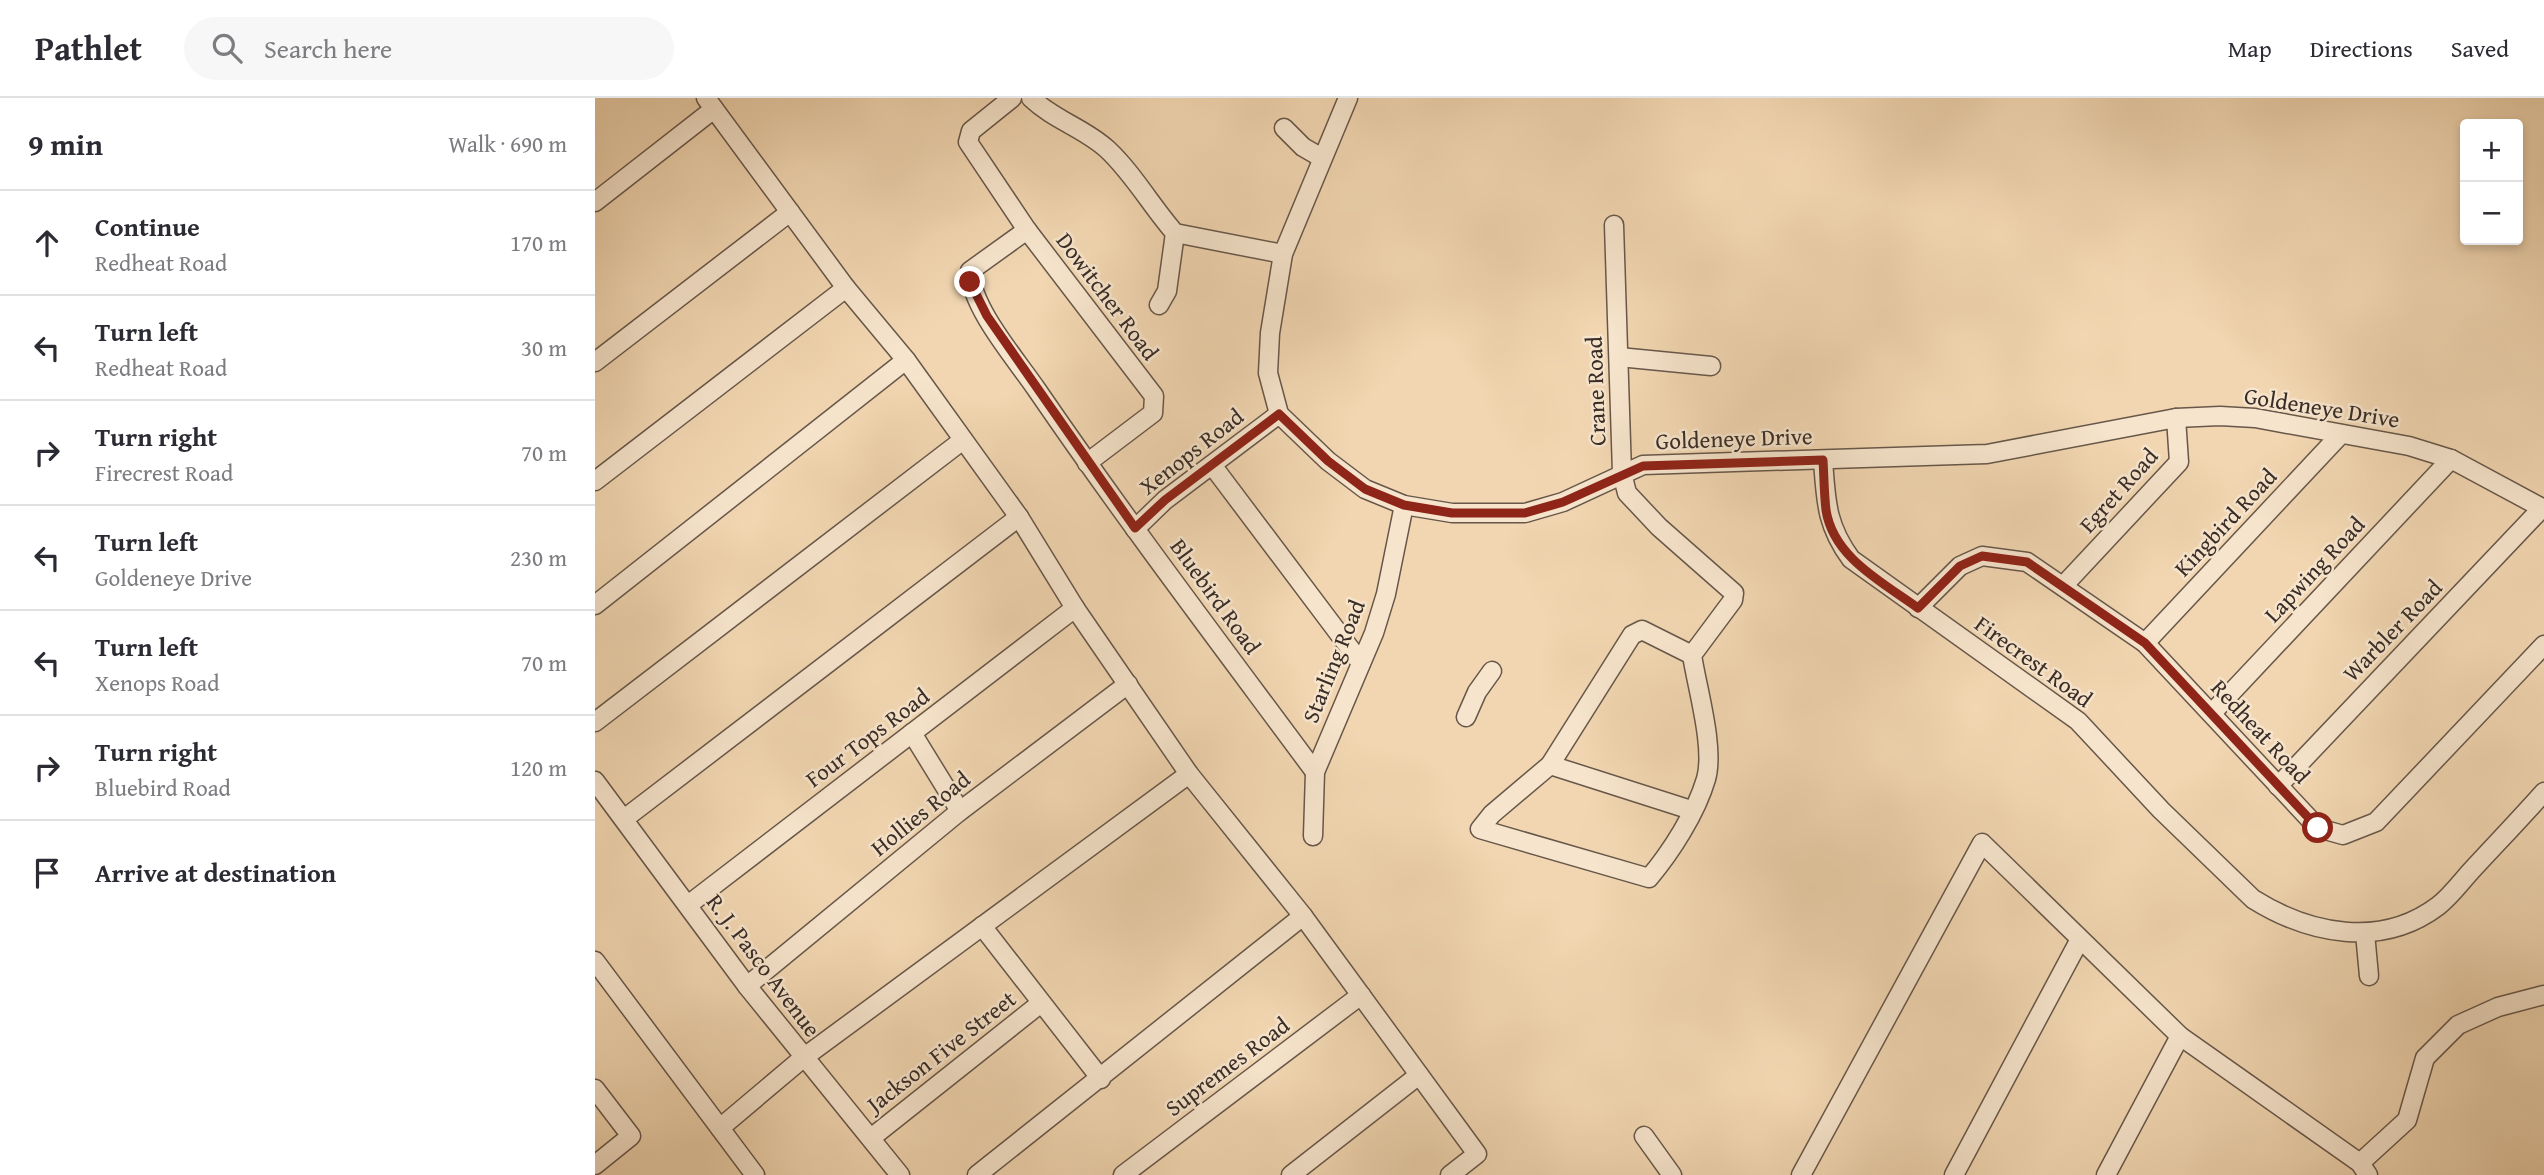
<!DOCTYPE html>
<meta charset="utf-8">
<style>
body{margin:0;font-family:"Gentium Book Plus",serif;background:#f7f7f7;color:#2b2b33}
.controls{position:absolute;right:21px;top:21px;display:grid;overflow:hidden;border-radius:7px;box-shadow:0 4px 10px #0003}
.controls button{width:63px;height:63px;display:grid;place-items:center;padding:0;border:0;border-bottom:2px solid #e1e1e2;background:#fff;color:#2b2b33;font:35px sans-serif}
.stop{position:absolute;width:21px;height:21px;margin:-16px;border:5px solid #8f2418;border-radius:50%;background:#fff}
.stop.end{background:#8f2418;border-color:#fff;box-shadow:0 2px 7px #0008}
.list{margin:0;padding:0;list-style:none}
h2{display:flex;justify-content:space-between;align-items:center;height:91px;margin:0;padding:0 28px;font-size:30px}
h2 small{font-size:23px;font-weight:400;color:#7c7c81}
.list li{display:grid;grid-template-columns:46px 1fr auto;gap:21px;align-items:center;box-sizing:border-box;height:105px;padding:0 28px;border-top:2px solid #e1e1e2}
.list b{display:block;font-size:26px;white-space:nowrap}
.list p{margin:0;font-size:23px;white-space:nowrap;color:#7c7c81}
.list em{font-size:23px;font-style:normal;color:#7c7c81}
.icon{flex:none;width:38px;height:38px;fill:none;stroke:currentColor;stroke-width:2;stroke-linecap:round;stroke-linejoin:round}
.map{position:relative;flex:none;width:1949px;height:1077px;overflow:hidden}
header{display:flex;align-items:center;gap:42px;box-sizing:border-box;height:98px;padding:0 35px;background:#fff;border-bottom:2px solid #e1e1e2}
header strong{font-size:33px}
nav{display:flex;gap:38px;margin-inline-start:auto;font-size:24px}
.search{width:490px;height:63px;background:#f7f7f7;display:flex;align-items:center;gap:18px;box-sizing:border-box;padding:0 24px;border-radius:38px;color:#7c7c81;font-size:26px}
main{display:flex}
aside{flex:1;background:#fff}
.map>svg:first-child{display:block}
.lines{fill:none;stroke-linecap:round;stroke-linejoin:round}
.minor-casing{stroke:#67574a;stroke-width:21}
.minor{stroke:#f6e4cc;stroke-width:18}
.route{stroke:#8f2418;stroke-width:9}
.labels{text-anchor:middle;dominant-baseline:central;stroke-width:5;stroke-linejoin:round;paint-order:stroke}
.street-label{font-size:23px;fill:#392d27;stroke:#f6e4cc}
</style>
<header>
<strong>Pathlet</strong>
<div class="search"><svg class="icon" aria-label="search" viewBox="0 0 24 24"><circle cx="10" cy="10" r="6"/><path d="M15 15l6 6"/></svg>Search here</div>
<nav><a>Map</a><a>Directions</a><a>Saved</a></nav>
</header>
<main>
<aside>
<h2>9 min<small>Walk · 690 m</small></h2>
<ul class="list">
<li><svg class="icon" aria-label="ahead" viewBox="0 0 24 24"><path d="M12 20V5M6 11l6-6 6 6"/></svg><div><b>Continue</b><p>Redheat Road</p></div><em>170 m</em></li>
<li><svg class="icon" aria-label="left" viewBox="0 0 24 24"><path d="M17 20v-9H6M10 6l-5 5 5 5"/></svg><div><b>Turn left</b><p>Redheat Road</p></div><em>30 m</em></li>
<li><svg class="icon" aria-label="right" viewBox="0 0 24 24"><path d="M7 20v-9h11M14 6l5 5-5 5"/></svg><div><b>Turn right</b><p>Firecrest Road</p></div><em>70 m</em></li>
<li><svg class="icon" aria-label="left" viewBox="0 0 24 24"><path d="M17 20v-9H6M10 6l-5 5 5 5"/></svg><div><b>Turn left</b><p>Goldeneye Drive</p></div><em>230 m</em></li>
<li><svg class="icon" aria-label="left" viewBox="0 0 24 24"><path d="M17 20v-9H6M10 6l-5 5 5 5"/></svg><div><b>Turn left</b><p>Xenops Road</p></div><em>70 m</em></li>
<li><svg class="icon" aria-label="right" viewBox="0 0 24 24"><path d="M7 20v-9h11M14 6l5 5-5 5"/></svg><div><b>Turn right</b><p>Bluebird Road</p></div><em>120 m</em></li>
<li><svg class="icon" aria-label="arrive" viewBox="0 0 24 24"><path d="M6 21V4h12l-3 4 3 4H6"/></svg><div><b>Arrive at destination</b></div></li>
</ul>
</aside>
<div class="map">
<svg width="1949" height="1077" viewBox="0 0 1949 1077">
<rect width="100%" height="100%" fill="#f1d6b1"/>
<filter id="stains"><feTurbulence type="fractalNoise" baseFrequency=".00286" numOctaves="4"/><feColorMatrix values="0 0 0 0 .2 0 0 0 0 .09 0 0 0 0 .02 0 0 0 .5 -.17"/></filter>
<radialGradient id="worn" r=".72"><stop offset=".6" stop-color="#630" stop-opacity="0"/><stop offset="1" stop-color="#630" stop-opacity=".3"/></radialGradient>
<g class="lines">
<g class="minor-casing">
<g id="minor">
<polyline points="111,0 251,190 311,262 424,419 480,510 594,676 708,818 882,1056 855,1077"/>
<polyline points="417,0 376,33 373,44 432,132 559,298 558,315 492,365"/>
<path d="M436,0C459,22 489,30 512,51C538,75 557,109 580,135L688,156"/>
<polyline points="753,0 688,156 675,235 673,275 684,316 733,363 770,391 809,407 857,415 930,415 968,404 1048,367 1392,356 1581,320 1625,318 1660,320 1814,348 1856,361 1949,411"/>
<polyline points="689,30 708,49 727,60"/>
<polyline points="0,104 119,11"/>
<path d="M1019,127L1027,375L1032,395L1064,429L1139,495L1138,502L1097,557C1102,590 1120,650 1111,681C1101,715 1076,754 1054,780L885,731L897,716L955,667L1037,537L1047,532L1097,557"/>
<path d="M432,132L375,173C376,210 421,261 442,292C531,422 626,547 720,674"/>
<polyline points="564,207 572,193 580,135"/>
<polyline points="1024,259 1116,268"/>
<polyline points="0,264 195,114"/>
<path d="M1228,362C1231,403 1231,427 1256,461L1483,623L1566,712L1658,801C1714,836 1786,851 1843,808C1855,799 1866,784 1876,773C1900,747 1925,721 1949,694"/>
<polyline points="617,367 766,565"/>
<polyline points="0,383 251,190"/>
<polyline points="540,431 570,402 684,316"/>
<polyline points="1469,487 1584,364 1581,320"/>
<polyline points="0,507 311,262"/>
<polyline points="1323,510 1365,468 1387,458 1432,464 1550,545 1723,730 1748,737 1781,724 1949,547"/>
<polyline points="1550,545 1746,336"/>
<polyline points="1617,615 1856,361"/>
<polyline points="871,619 882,594 897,573"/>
<polyline points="0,624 368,342"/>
<polyline points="317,635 365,713"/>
<polyline points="955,667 1096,712"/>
<polyline points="0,683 152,888 305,1077"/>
<polyline points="1683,688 1947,410"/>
<polyline points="29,721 424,419"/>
<polyline points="718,738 720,674 779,535 791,496 809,407"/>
<polyline points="93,807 480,510"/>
<polyline points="387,828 506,981"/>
<polyline points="1770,835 1774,878"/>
<polyline points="0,863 160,1077"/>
<polyline points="152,888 365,713 533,586"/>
<polyline points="0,991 36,1038 0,1067"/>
<polyline points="125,1030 208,960 594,676"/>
<polyline points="1049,1038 1077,1077"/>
<polyline points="276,1040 446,905"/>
<polyline points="1765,1065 1812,1022 1830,960 1863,927 1903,909 1949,897"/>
<polyline points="382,1077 708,818"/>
<polyline points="528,1077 766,897"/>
<polyline points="696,1077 824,977"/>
<polyline points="1206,1077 1387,745 1585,938 1765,1065 1773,1077"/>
<polyline points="1359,1077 1484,843"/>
<polyline points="1511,1077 1585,938"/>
</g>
</g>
<use href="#minor" class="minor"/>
</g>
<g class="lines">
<path class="route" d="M375,184L392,218L540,430L570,402L684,316L733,363L770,391L809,407L857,415H930L968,404L1048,368L1228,362C1229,378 1229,395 1231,412C1238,459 1287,484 1323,510L1365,468L1387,458L1432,464L1550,545L1723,730"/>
</g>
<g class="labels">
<g class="street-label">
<text transform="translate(513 198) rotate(53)">Dowitcher Road</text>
<text transform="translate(1000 293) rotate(-92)">Crane Road</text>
<text transform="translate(1727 309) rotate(9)">Goldeneye Drive</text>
<text transform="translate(1139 340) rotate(-2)">Goldeneye Drive</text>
<text transform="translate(596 353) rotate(-38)">Xenops Road</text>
<text transform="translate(1523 392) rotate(-48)">Egret Road</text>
<text transform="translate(1630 424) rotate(-47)">Kingbird Road</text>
<text transform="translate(1719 471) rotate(-47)">Lapwing Road</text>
<text transform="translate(621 498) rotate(54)">Bluebird Road</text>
<text transform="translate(1797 532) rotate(-46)">Warbler Road</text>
<text transform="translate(738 563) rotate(-68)">Starling Road</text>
<text transform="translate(1439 563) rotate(36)">Firecrest Road</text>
<text transform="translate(1666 633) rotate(47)">Redheat Road</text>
<text transform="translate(272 639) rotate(-37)">Four Tops Road</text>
<text transform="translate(325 715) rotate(-39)">Hollies Road</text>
<text transform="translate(169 867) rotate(53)">R. J. Pasco Avenue</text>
<text transform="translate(346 953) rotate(-38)">Jackson Five Street</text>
<text transform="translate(632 968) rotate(-37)">Supremes Road</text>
</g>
</g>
<rect width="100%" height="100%" filter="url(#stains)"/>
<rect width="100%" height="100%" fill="url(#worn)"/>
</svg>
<div class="controls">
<button>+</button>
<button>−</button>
</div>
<div class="stop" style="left:1723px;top:730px"></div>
<div class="stop end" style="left:375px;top:184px"></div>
</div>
</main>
